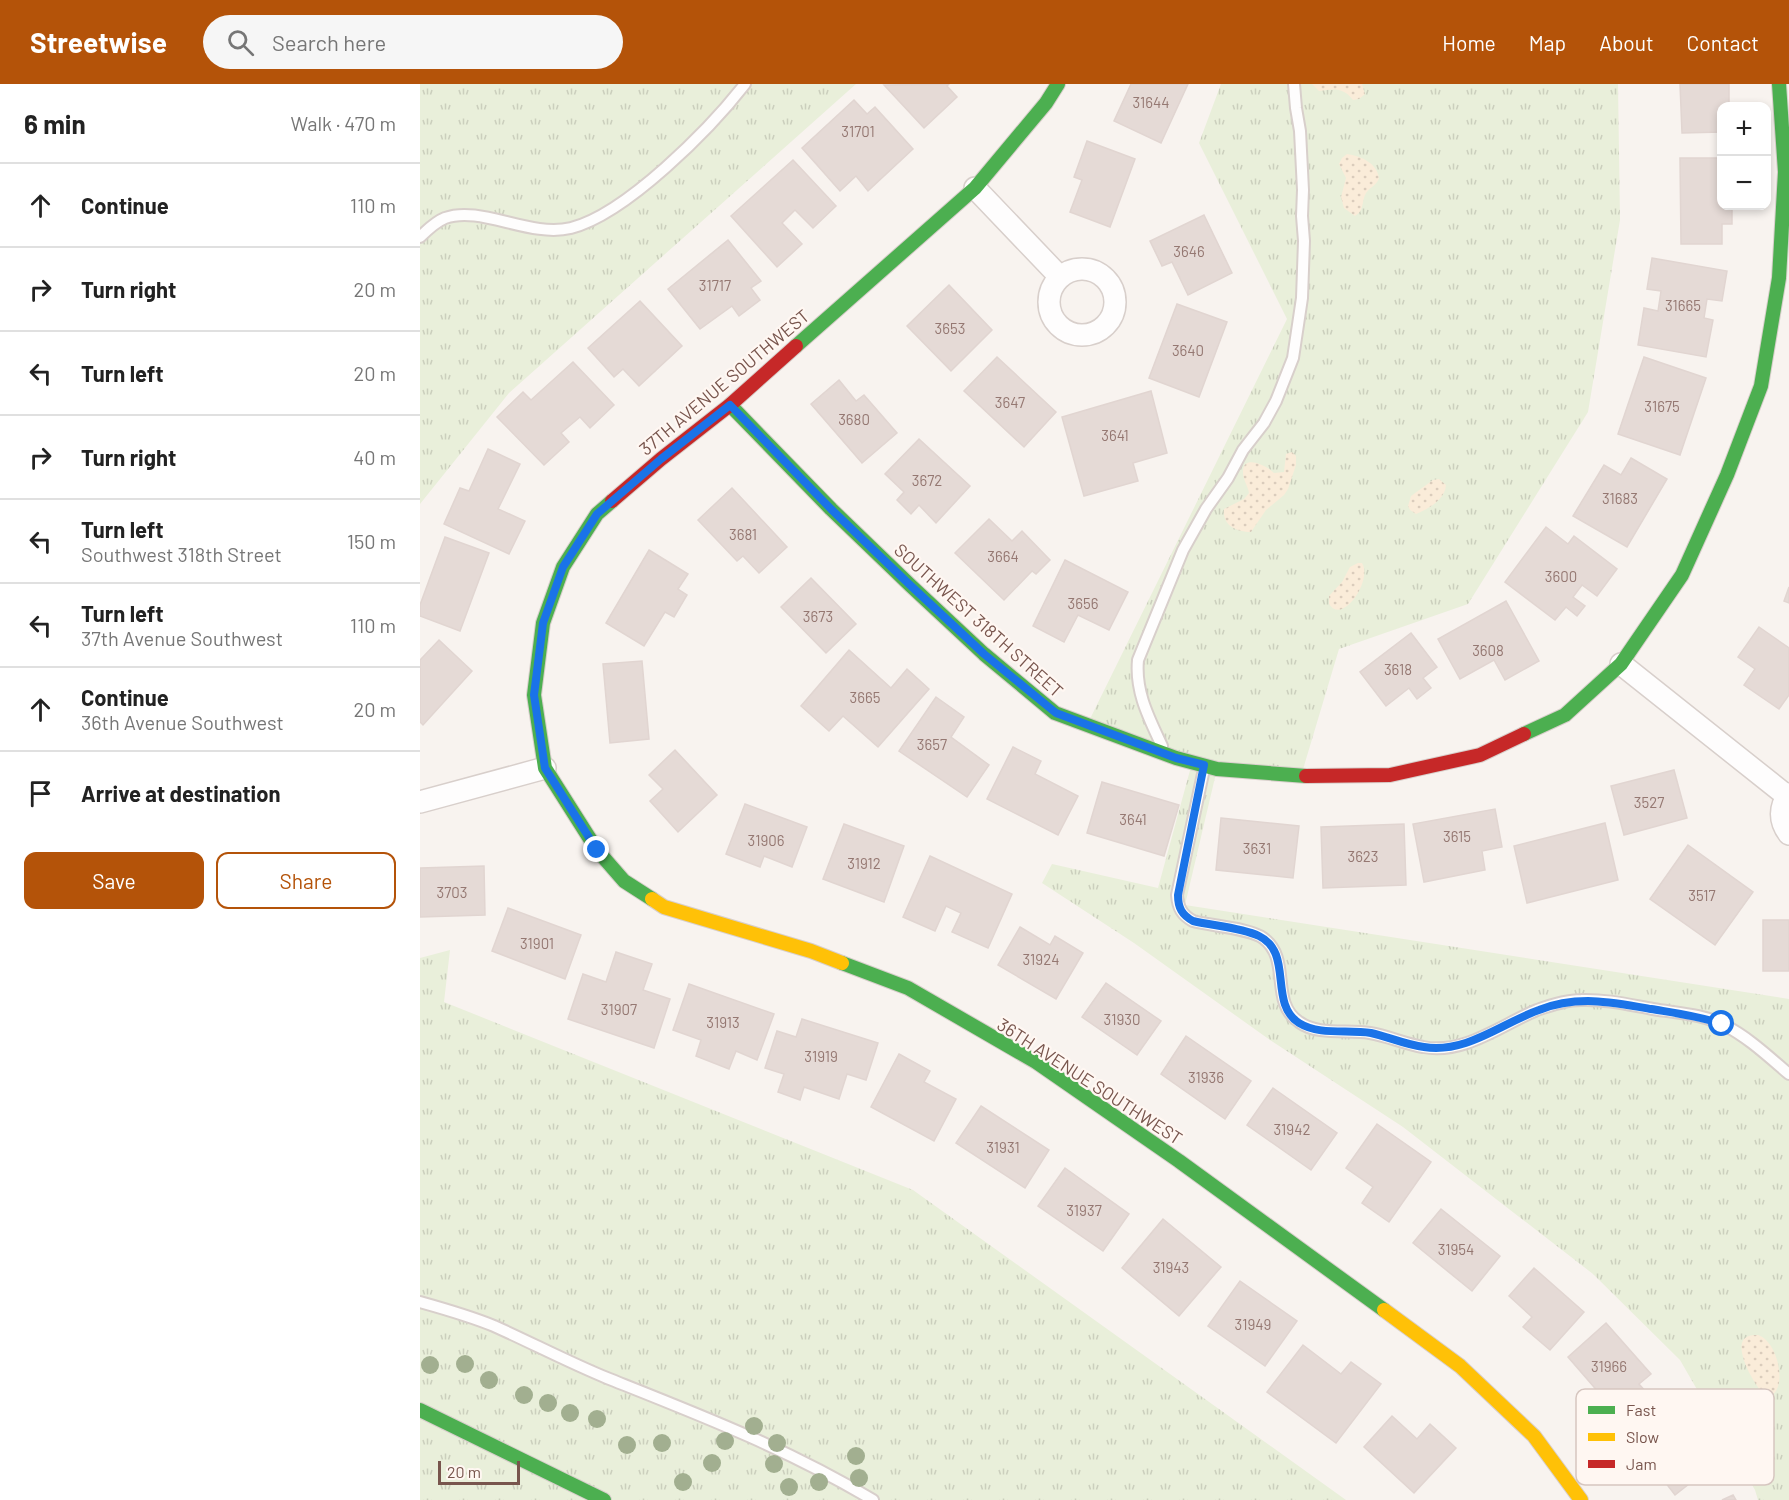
<!DOCTYPE html>
<meta charset="utf-8">
<style>
body{margin:0;font-family:Barlow,sans-serif;background:#f6f6f6;color:#222}
.controls{position:absolute;right:18px;top:18px;display:grid;overflow:hidden;border-radius:12px;box-shadow:0 3px 9px #0003}
.controls button{width:54px;height:54px;display:grid;place-items:center;padding:0;border:0;border-bottom:2px solid #e0e0e0;background:#fff;color:#222;font:30px sans-serif}
.scale{position:absolute;left:18px;bottom:15px;width:82px;box-sizing:border-box;padding-left:6px;border:3px solid #78554d;border-top:0;font-size:16px;line-height:21px;white-space:nowrap;color:#78554d;-webkit-text-stroke:4px #fff7f2;paint-order:stroke}
.stop{position:absolute;width:18px;height:18px;margin:-14px;border:4px solid #1a73e8;border-radius:50%;background:#fff}
.stop.end{background:#1a73e8;border-color:#fff;box-shadow:0 2px 6px #0008}
.list{margin:0;padding:0;list-style:none}
h2{display:flex;justify-content:space-between;align-items:center;height:78px;margin:0;padding:0 24px;font-size:26px}
h2 small{font-size:20px;font-weight:400;color:#767676}
.list li{display:grid;grid-template-columns:39px 1fr auto;gap:18px;align-items:center;box-sizing:border-box;height:84px;padding:0 24px;border-top:2px solid #e0e0e0}
.list b{display:block;font-size:22px;white-space:nowrap}
.list p{margin:0;font-size:20px;white-space:nowrap;color:#767676}
.list em{font-size:20px;font-style:normal;color:#767676}
.actions{display:flex;gap:12px;padding:18px 24px}
.actions a{flex:1;padding:14px 0;border:2px solid #b45309;border-radius:12px;text-align:center;font-size:21px;color:#b45309}
.actions .main{background:#b45309;color:#fff}
.icon{flex:none;width:33px;height:33px;fill:none;stroke:currentColor;stroke-width:2;stroke-linecap:round;stroke-linejoin:round}
.map{position:relative;flex:none;width:1369px;height:1416px;overflow:hidden}
header{display:flex;align-items:center;gap:36px;box-sizing:border-box;height:84px;padding:0 30px;background:#b45309;color:#fff}
header strong{font-size:28px}
nav{display:flex;gap:33px;margin-inline-start:auto;font-size:21px}
.search{width:420px;height:54px;background:#f6f6f6;display:flex;align-items:center;gap:15px;box-sizing:border-box;padding:0 21px;border-radius:33px;color:#767676;font-size:22px}
main{display:flex}
aside{flex:1;background:#fff}
.map>svg:first-child{display:block}
.grass{fill:url(#grass-tufts)}
.sand{fill:url(#sand-dots)}
.building{fill:#e5dad6;stroke:#e1d5d1;stroke-width:1.5}
.lines{fill:none;stroke-linecap:round;stroke-linejoin:round}
.lane-casing{stroke:#d8cfcb;stroke-width:14}
.street-casing{stroke:#d8cfcb;stroke-width:24}
.fast-casing{stroke:#d8cfcb;stroke-width:16}
.slow-casing{stroke:#d8cfcb;stroke-width:16}
.jam-casing{stroke:#d8cfcb;stroke-width:16}
.lane{stroke:#fefdfd;stroke-width:10}
.street{stroke:#fefdfd;stroke-width:21}
.fast{stroke:#4caf50;stroke-width:14}
.slow{stroke:#ffc107;stroke-width:14}
.jam{stroke:#c62828;stroke-width:14}
.tree{fill:#a2af90}
.route{stroke:#1a73e8;stroke-width:8}
.labels{text-anchor:middle;dominant-baseline:central;stroke-width:4.5;stroke-linejoin:round;paint-order:stroke}
.number-label{font-size:15px;fill:#957872}
.street-label{font-size:18px;fill:#78554d;stroke:#fff7f2}
.key{fill:#fff7f2;stroke:#d6c6c0;stroke-width:1.5}
.key-label{font-size:16px;fill:#78554d}
</style>
<header>
<strong>Streetwise</strong>
<div class="search"><svg class="icon" aria-label="search" viewBox="0 0 24 24"><circle cx="10" cy="10" r="6"/><path d="M15 15l6 6"/></svg>Search here</div>
<nav><a>Home</a><a>Map</a><a>About</a><a>Contact</a></nav>
</header>
<main>
<aside>
<h2>6 min<small>Walk · 470 m</small></h2>
<ul class="list">
<li><svg class="icon" aria-label="ahead" viewBox="0 0 24 24"><path d="M12 20V5M6 11l6-6 6 6"/></svg><div><b>Continue</b></div><em>110 m</em></li>
<li><svg class="icon" aria-label="right" viewBox="0 0 24 24"><path d="M7 20v-9h11M14 6l5 5-5 5"/></svg><div><b>Turn right</b></div><em>20 m</em></li>
<li><svg class="icon" aria-label="left" viewBox="0 0 24 24"><path d="M17 20v-9H6M10 6l-5 5 5 5"/></svg><div><b>Turn left</b></div><em>20 m</em></li>
<li><svg class="icon" aria-label="right" viewBox="0 0 24 24"><path d="M7 20v-9h11M14 6l5 5-5 5"/></svg><div><b>Turn right</b></div><em>40 m</em></li>
<li><svg class="icon" aria-label="left" viewBox="0 0 24 24"><path d="M17 20v-9H6M10 6l-5 5 5 5"/></svg><div><b>Turn left</b><p>Southwest 318th Street</p></div><em>150 m</em></li>
<li><svg class="icon" aria-label="left" viewBox="0 0 24 24"><path d="M17 20v-9H6M10 6l-5 5 5 5"/></svg><div><b>Turn left</b><p>37th Avenue Southwest</p></div><em>110 m</em></li>
<li><svg class="icon" aria-label="ahead" viewBox="0 0 24 24"><path d="M12 20V5M6 11l6-6 6 6"/></svg><div><b>Continue</b><p>36th Avenue Southwest</p></div><em>20 m</em></li>
<li><svg class="icon" aria-label="arrive" viewBox="0 0 24 24"><path d="M6 21V4h12l-3 4 3 4H6"/></svg><div><b>Arrive at destination</b></div></li>
</ul>
<div class="actions"><a class="main">Save</a><a>Share</a></div>
</aside>
<div class="map">
<svg width="1369" height="1416" viewBox="0 0 1369 1416">
<defs>
<pattern id="grass-tufts" width="24" height="20" patternUnits="userSpaceOnUse" patternTransform="scale(1.5)"><rect width="24" height="20" fill="#e9efda"/><path d="M3 7l-1-3M5 7V3M7 7l1-3M15 17l-1-3M17 17v-4M19 17l1-3" fill="none" stroke="#cbcfbd"/></pattern>
<pattern id="sand-dots" width="8" height="8" patternUnits="userSpaceOnUse" patternTransform="scale(1.5)"><rect width="8" height="8" fill="#faecd9"/><path d="M2 2h.1M6 6h.1" fill="none" stroke="#daccbc" stroke-width="1.8" stroke-linecap="round"/></pattern>
</defs>
<rect width="100%" height="100%" fill="#f8f3ef"/>
<g class="grass">
<polygon points="0,0 436,0 89,309 0,420"/>
<polygon points="801,0 1198,0 1200,136 1168,328 1048,520 919,565 881,692 797,685 765,821 1369,915 1369,1416 1338,1416 1335,1406 1260,1276 1173,1190 983,1043 850,956 714,859 622,799 632,780 738,804 772,679 667,641 867,235 779,59"/>
<polygon points="30,866 24,918 493,1106 926,1416 0,1416 0,874"/>
</g>
<g class="sand">
<path d="M892,0H942L945,10L939,15L933,16C923,3 914,5 899,7Z"/>
<path d="M927,70C941,72 957,79 959,94C957,101 950,103 946,109C941,118 945,126 935,132L924,124L921,113L926,94L919,80L922,74Z"/>
<path d="M872,368L876,372V381L868,405L864,411L846,426L831,448C816,448 802,441 804,425L824,415L829,409C828,402 823,396 823,389C822,369 847,382 854,389L864,388L866,370Z"/>
<path d="M1019,395L1026,401C1025,416 1008,425 996,430L990,426L988,422L991,412L1013,396Z"/>
<path d="M938,479H942C953,495 923,542 909,520V512L922,498L930,483Z"/>
<path d="M1338,1251C1360,1258 1369,1313 1346,1312C1336,1305 1314,1266 1324,1255C1328,1251 1333,1251 1338,1251Z"/>
</g>
<g class="building">
<polygon points="529,0 527,2 537,13 504,44 464,1"/>
<polygon points="711,0 768,0 741,59 694,37"/>
<polygon points="1260,0 1309,0 1309,22 1302,22 1302,48 1262,49"/>
<polygon points="434,16 447,30 455,23 493,65 448,107 436,92 420,107 382,64"/>
<polygon points="667,57 715,75 690,143 650,128 662,96 654,93"/>
<polygon points="1260,74 1302,74 1302,122 1312,122 1312,140 1302,140 1302,160 1261,160"/>
<polygon points="373,76 416,122 393,144 375,126 362,139 382,160 357,183 311,132"/>
<polygon points="784,131 812,189 768,211 752,178 742,182 730,157"/>
<polygon points="308,156 341,197 331,204 340,216 319,232 312,222 280,245 248,205"/>
<polygon points="1232,174 1307,187 1302,217 1287,215 1284,234 1293,236 1286,273 1218,261 1224,224 1238,227 1241,207 1227,205"/>
<polygon points="529,201 572,246 531,287 487,242"/>
<polygon points="220,217 262,262 219,302 203,285 194,293 168,264"/>
<polygon points="757,220 807,238 779,313 729,294"/>
<polygon points="577,273 636,328 604,363 544,307"/>
<polygon points="1224,273 1286,294 1260,371 1198,350"/>
<polygon points="153,278 194,321 170,344 160,333 141,349 149,358 124,381 77,333 103,308 111,316"/>
<polygon points="419,296 436,317 444,311 477,349 442,379 391,320"/>
<polygon points="731,307 747,369 713,379 718,397 664,412 642,333"/>
<polygon points="499,355 550,402 516,439 499,421 491,430 477,416 484,408 465,390"/>
<polygon points="68,365 100,380 78,425 105,437 89,470 24,440 40,404 49,407"/>
<polygon points="1211,374 1247,395 1207,463 1153,432 1184,381 1201,391"/>
<polygon points="312,404 367,463 339,489 323,472 317,477 278,436"/>
<polygon points="569,435 592,457 602,447 630,476 616,490 612,487 584,516 535,469"/>
<polygon points="1126,443 1148,460 1154,452 1197,485 1177,512 1162,501 1153,513 1165,522 1157,532 1146,523 1135,536 1085,498"/>
<polygon points="25,453 69,469 40,547 0,532 0,521"/>
<polygon points="229,466 268,490 258,505 267,511 254,533 245,528 224,562 186,539"/>
<polygon points="645,476 708,508 689,546 658,531 644,558 613,542"/>
<polygon points="391,494 436,540 406,569 361,523"/>
<polygon points="1369,503 1369,519 1364,517"/>
<polygon points="1086,517 1119,577 1085,596 1074,576 1040,595 1018,555"/>
<polygon points="1339,543 1369,564 1369,611 1359,625 1324,601 1335,585 1318,573"/>
<polygon points="991,549 1017,583 1003,594 1011,604 997,615 989,604 966,622 940,588"/>
<polygon points="19,556 52,587 3,641 0,638 0,576"/>
<polygon points="429,566 471,604 487,585 509,605 458,663 423,632 409,647 381,622"/>
<polygon points="222,577 229,655 190,659 183,580"/>
<polygon points="516,613 544,633 531,653 569,681 547,713 479,667"/>
<polygon points="593,663 621,677 615,690 658,712 638,751 567,715"/>
<polygon points="255,666 297,711 258,748 230,717 243,705 229,691"/>
<polygon points="1254,686 1267,734 1204,751 1191,702"/>
<polygon points="682,698 759,721 744,772 667,749"/>
<polygon points="325,720 387,743 372,783 344,772 340,783 306,770"/>
<polygon points="1075,725 1082,763 1062,767 1065,786 1004,798 993,740"/>
<polygon points="801,734 879,742 873,794 796,786"/>
<polygon points="1185,739 1198,796 1107,819 1094,762"/>
<polygon points="424,740 484,762 464,818 403,795"/>
<polygon points="984,740 986,801 903,804 901,743"/>
<polygon points="1268,761 1333,808 1295,861 1230,815"/>
<polygon points="510,772 592,810 568,864 532,848 541,829 526,822 515,847 483,833"/>
<polygon points="64,782 65,831 0,833 0,784"/>
<polygon points="88,824 161,851 145,895 72,867"/>
<rect x="1343" y="836" width="26" height="51"/>
<polygon points="600,843 630,861 635,852 663,869 636,915 578,881"/>
<polygon points="196,868 232,880 223,906 250,915 234,964 148,935 163,890 186,898"/>
<polygon points="686,899 741,937 717,971 662,933"/>
<polygon points="269,900 354,930 337,976 316,967 309,985 276,972 281,956 253,946"/>
<polygon points="382,935 458,959 446,996 427,990 419,1015 384,1003 380,1016 358,1008 364,990 345,984 357,947 376,953"/>
<polygon points="766,952 831,997 805,1035 741,990"/>
<polygon points="479,970 510,987 504,998 536,1015 514,1057 451,1023"/>
<polygon points="853,1004 917,1049 891,1086 827,1041"/>
<polygon points="561,1022 629,1066 605,1104 536,1059"/>
<polygon points="957,1040 1011,1078 969,1138 942,1119 953,1103 926,1084"/>
<polygon points="645,1084 709,1130 683,1167 618,1122"/>
<polygon points="1021,1125 1080,1172 1052,1207 993,1159"/>
<polygon points="743,1135 801,1183 759,1232 702,1184"/>
<polygon points="1114,1184 1164,1228 1130,1266 1103,1243 1112,1233 1089,1212"/>
<polygon points="820,1197 877,1237 845,1282 788,1242"/>
<polygon points="1186,1239 1231,1290 1219,1300 1226,1308 1199,1332 1148,1273"/>
<polygon points="883,1261 921,1290 931,1278 961,1300 916,1359 847,1308"/>
<polygon points="1254,1330 1293,1381 1255,1411 1215,1359"/>
<polygon points="972,1332 997,1355 1010,1340 1036,1364 994,1409 944,1363"/>
<polygon points="1313,1411 1316,1416 1302,1416"/>
</g>
<g class="lines">
<g class="lane-casing">
<g id="lane">
<path d="M0,153C7,146 15,138 25,134C61,121 109,154 151,144C206,130 290,45 325,0"/>
<path d="M742,662C729,634 715,608 718,576L763,466L786,425L808,394L823,366L844,339L856,317L873,274L882,214L884,157L882,132L883,106L880,47L876,24L874,0"/>
<path d="M784,685L757,811C758,824 762,831 773,837C791,842 829,844 843,854C872,875 849,918 879,938C898,952 928,945 950,949C968,952 985,960 1003,963C1044,971 1081,941 1117,926C1131,921 1147,916 1161,916C1186,915 1210,921 1233,925C1256,929 1283,930 1304,941C1328,953 1349,973 1369,990"/>
<path d="M0,1218C25,1225 50,1232 74,1242C112,1259 148,1278 187,1294C280,1331 366,1364 453,1416"/>
</g>
</g>
<g class="street-casing">
<g id="street">
<polyline points="555,104 640,193"/>
<circle cx="662" cy="218" r="33"/>
<polyline points="1201,580 1367,712"/>
<path d="M1369,710C1359,723 1359,737 1369,750"/>
<polyline points="0,718 125,684"/>
</g>
</g>
<g class="fast-casing">
<g id="fast">
<polyline points="376,262 555,104 626,19 638,0"/>
<polyline points="310,321 411,425 490,501 564,570 635,629 756,674 797,685 886,692"/>
<polyline points="192,417 177,430 143,483 123,539 114,611 125,684 177,766 204,797 232,815"/>
<polyline points="1104,650 1145,631 1201,580 1262,491 1307,391 1341,302 1359,194 1365,88 1359,0"/>
<polyline points="422,879 488,904 616,978 759,1077 964,1226"/>
<polyline points="0,1326 184,1416"/>
</g>
</g>
<g class="slow-casing">
<g id="slow">
<polyline points="232,815 244,823 391,867 422,879"/>
<polyline points="964,1226 1040,1282 1114,1352 1161,1416"/>
</g>
</g>
<g class="jam-casing">
<g id="jam">
<polyline points="192,417 241,375 310,321 376,262"/>
<polyline points="886,692 970,691 1060,671 1104,650"/>
</g>
</g>
<use href="#lane" class="lane"/>
<use href="#street" class="street"/>
<use href="#fast" class="fast"/>
<use href="#slow" class="slow"/>
<use href="#jam" class="jam"/>
</g>
<g class="tree">
<circle cx="45" cy="1280" r="9"/>
<circle cx="10" cy="1281" r="9"/>
<circle cx="69" cy="1296" r="9"/>
<circle cx="104" cy="1311" r="9"/>
<circle cx="128" cy="1319" r="9"/>
<circle cx="150" cy="1329" r="9"/>
<circle cx="177" cy="1335" r="9"/>
<circle cx="334" cy="1342" r="9"/>
<circle cx="305" cy="1357" r="9"/>
<circle cx="242" cy="1359" r="9"/>
<circle cx="357" cy="1359" r="9"/>
<circle cx="207" cy="1361" r="9"/>
<circle cx="436" cy="1372" r="9"/>
<circle cx="292" cy="1379" r="9"/>
<circle cx="354" cy="1380" r="9"/>
<circle cx="439" cy="1394" r="9"/>
<circle cx="263" cy="1398" r="9"/>
<circle cx="399" cy="1398" r="9"/>
<circle cx="369" cy="1403" r="9"/>
</g>
<g class="lines">
<path class="route" d="M177,766L125,684L114,611L123,539L143,483L177,430L241,375L310,321L411,425L490,501L564,570L636,629L756,674L784,681L758,811C758,824 762,831 773,837C794,842 820,843 839,852C874,869 848,919 879,939C900,952 928,945 951,949C969,953 986,961 1004,963C1046,970 1082,939 1119,926C1157,911 1192,918 1231,925C1255,929 1279,932 1302,940"/>
</g>
<g class="labels">
<g class="number-label">
<text x="731" y="18">31644</text>
<text x="438" y="47">31701</text>
<text x="769" y="167">3646</text>
<text x="295" y="201">31717</text>
<text x="1263" y="221">31665</text>
<text x="530" y="244">3653</text>
<text x="768" y="266">3640</text>
<text x="590" y="318">3647</text>
<text x="1242" y="322">31675</text>
<text x="434" y="335">3680</text>
<text x="695" y="351">3641</text>
<text x="507" y="396">3672</text>
<text x="1200" y="414">31683</text>
<text x="323" y="450">3681</text>
<text x="583" y="472">3664</text>
<text x="1141" y="492">3600</text>
<text x="663" y="519">3656</text>
<text x="398" y="532">3673</text>
<text x="1068" y="566">3608</text>
<text x="978" y="585">3618</text>
<text x="445" y="613">3665</text>
<text x="512" y="660">3657</text>
<text x="1229" y="718">3527</text>
<text x="713" y="735">3641</text>
<text x="1037" y="752">3615</text>
<text x="346" y="756">31906</text>
<text x="837" y="764">3631</text>
<text x="943" y="772">3623</text>
<text x="444" y="779">31912</text>
<text x="32" y="808">3703</text>
<text x="1282" y="811">3517</text>
<text x="117" y="859">31901</text>
<text x="621" y="875">31924</text>
<text x="199" y="925">31907</text>
<text x="702" y="935">31930</text>
<text x="303" y="938">31913</text>
<text x="401" y="972">31919</text>
<text x="786" y="993">31936</text>
<text x="872" y="1045">31942</text>
<text x="583" y="1063">31931</text>
<text x="664" y="1126">31937</text>
<text x="1036" y="1165">31954</text>
<text x="751" y="1183">31943</text>
<text x="833" y="1240">31949</text>
<text x="1189" y="1282">31966</text>
</g>
<g class="street-label">
<text transform="translate(304 298) rotate(-40)">37TH AVENUE SOUTHWEST</text>
<text transform="translate(559 536) rotate(42)">SOUTHWEST 318TH STREET</text>
<text transform="translate(670 997) rotate(33)">36TH AVENUE SOUTHWEST</text>
</g>
</g>
<rect x="1156" y="1305" width="198" height="96" rx="9" class="key"/>
<rect x="1168" y="1322" width="27" height="8" fill="#4caf50"/>
<rect x="1168" y="1349" width="27" height="8" fill="#ffc107"/>
<rect x="1168" y="1376" width="27" height="8" fill="#c62828"/>
<g class="key-label">
<text x="1206" y="1332">Fast</text>
<text x="1206" y="1359">Slow</text>
<text x="1206" y="1386">Jam</text>
</g>
</svg>
<div class="controls">
<button>+</button>
<button>−</button>
</div>
<div class="scale">20 m</div>
<div class="stop" style="left:1302px;top:940px"></div>
<div class="stop end" style="left:177px;top:766px"></div>
</div>
</main>
